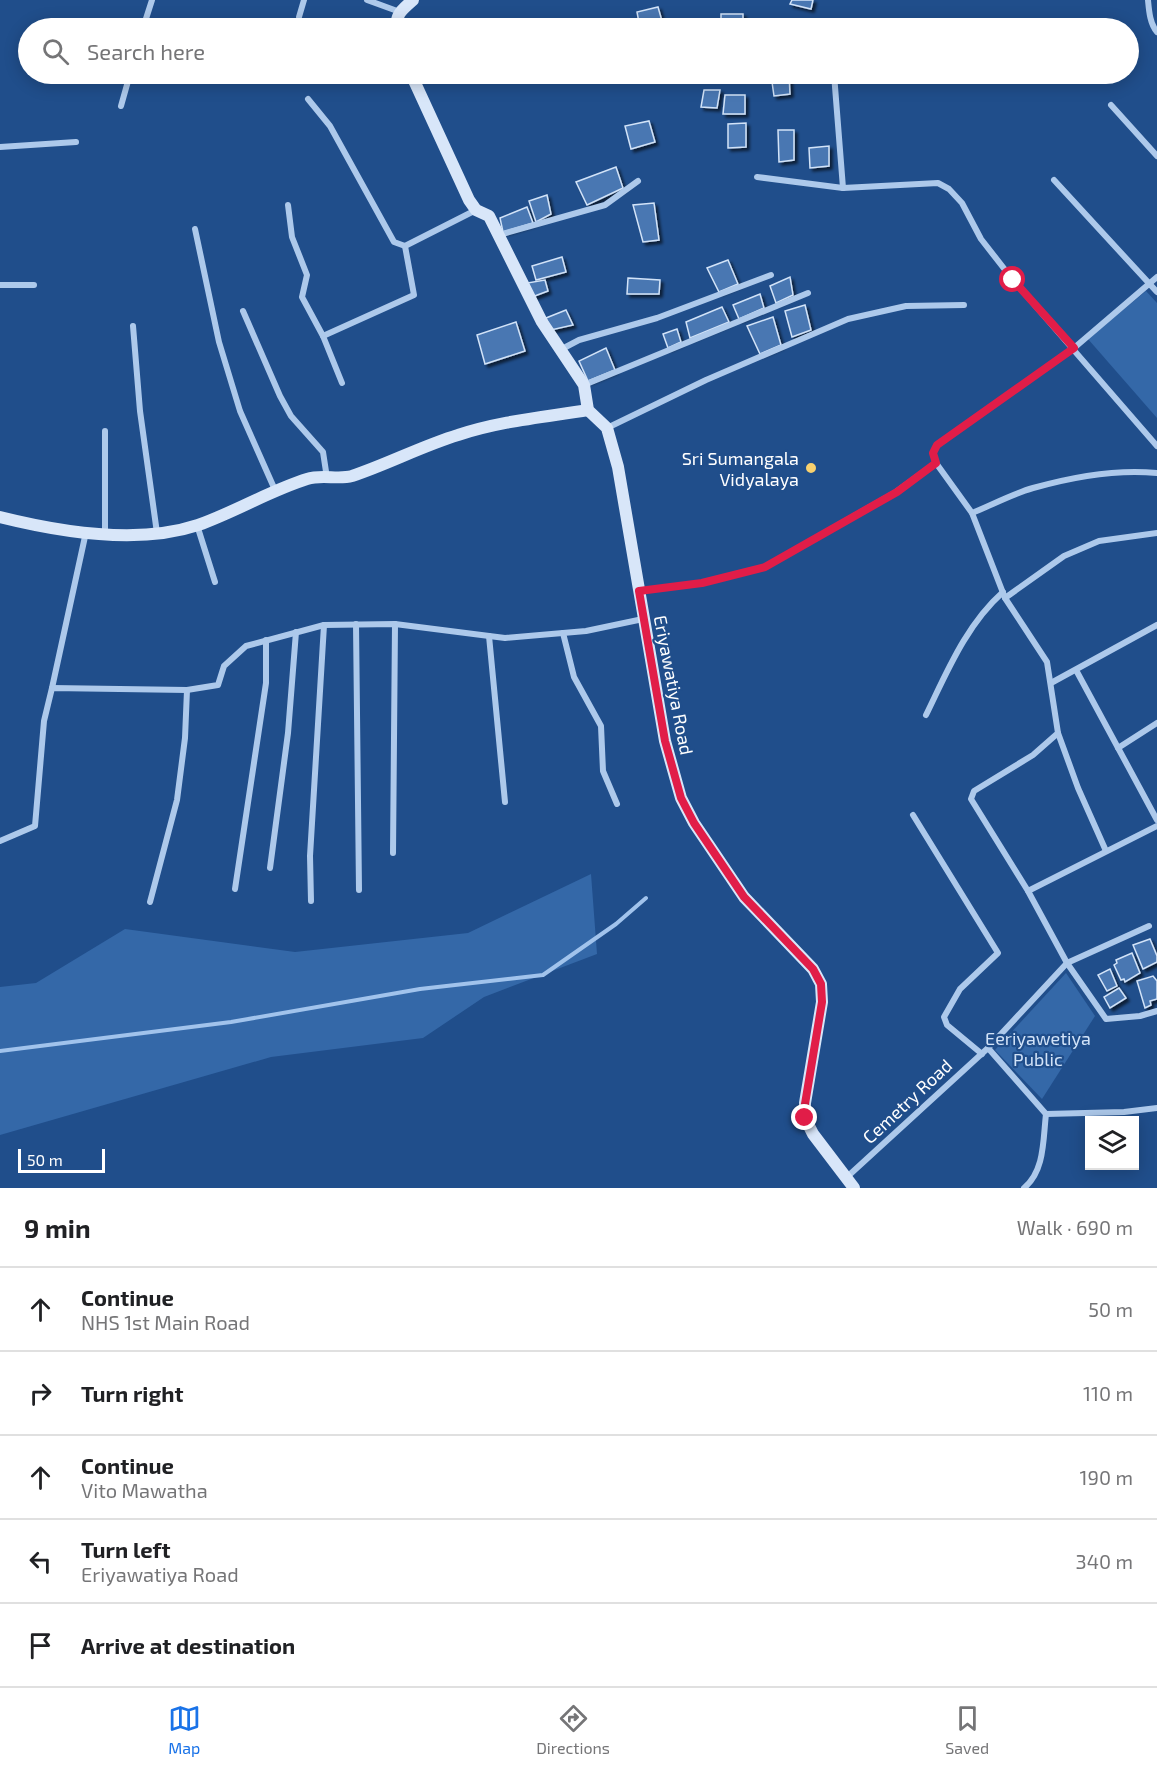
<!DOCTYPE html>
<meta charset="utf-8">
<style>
body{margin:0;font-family:"Exo 2",sans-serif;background:#f6f6f6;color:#202124}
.controls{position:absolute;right:18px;bottom:18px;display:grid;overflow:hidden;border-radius:0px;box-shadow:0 3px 15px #0003}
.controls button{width:54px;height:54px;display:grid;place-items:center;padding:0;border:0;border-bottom:2px solid #e0e0e0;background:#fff;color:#202124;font:30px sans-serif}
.scale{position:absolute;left:18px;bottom:15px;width:87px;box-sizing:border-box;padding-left:6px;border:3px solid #fff;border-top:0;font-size:16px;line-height:21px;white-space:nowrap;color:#fff;-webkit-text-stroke:4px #204e8b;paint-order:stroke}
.stop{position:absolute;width:18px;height:18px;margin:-14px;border:4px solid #e11d48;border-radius:50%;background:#fff}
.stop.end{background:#e11d48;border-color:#fff;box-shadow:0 2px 6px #0008}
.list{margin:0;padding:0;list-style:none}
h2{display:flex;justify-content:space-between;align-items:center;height:78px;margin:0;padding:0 24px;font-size:26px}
h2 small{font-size:20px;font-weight:400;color:#757577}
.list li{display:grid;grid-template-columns:39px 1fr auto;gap:18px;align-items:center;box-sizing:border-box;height:84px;padding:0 24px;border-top:2px solid #e0e0e0}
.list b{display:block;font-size:22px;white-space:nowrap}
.list p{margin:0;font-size:20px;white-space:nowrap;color:#757577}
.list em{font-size:20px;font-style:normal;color:#757577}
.icon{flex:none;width:33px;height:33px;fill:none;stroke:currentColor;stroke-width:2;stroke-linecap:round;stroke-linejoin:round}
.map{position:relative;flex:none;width:1157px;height:1188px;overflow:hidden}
.search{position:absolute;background:#fff;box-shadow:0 3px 15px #0003;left:18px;right:18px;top:18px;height:66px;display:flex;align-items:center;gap:15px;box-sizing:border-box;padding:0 21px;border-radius:33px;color:#757577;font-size:22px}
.sheet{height:498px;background:#fff}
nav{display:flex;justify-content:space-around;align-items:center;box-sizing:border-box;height:84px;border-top:2px solid #e0e0e0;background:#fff;font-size:16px;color:#757577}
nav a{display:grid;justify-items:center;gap:3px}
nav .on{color:#1a73e8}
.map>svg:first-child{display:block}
.green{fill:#3468a8}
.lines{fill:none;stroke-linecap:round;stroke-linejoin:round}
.stream{stroke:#a1c3ec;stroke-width:4}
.building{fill:#4977b2;stroke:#d2e3f8;stroke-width:1.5;filter:url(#shadow)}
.street{stroke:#adc9eb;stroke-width:6}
.secondary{stroke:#d8e6f9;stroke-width:12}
.route{stroke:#e11d48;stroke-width:8}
.poi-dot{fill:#f8d16e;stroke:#204e8b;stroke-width:2}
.labels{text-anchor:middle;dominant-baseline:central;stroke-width:4.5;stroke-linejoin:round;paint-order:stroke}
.poi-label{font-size:18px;fill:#fff;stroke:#204e8b;text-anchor:end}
.street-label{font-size:18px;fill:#fff;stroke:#204e8b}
.park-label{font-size:18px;fill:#d2e3f8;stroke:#204e8b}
</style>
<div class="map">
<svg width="1157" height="1188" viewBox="0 0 1157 1188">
<defs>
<filter id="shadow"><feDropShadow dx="3" dy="3" stdDeviation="1.5" flood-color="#0009"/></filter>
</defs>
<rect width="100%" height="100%" fill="#204e8b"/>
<g class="green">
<polygon points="1146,291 1157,303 1157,418 1088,339"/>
<polygon points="591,874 597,954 484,997 423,1038 271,1057 0,1135 0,987 36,983 125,929 295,952 468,933"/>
<polygon points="1066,973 1095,1016 1042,1099 995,1050"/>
</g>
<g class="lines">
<polyline class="stream" points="0,1051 231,1022 420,989 543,975 616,924 646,898"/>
</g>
<g class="building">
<polygon points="792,0 813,0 811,9 790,4"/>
<polygon points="658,7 664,28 640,28 637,12"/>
<rect x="721" y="14" width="22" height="14"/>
<polygon points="774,23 794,24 793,28 773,28"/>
<polygon points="801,23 823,24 822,28 800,28"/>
<polygon points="789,74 790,94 774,96 771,75"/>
<polygon points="704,90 720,90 717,108 701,107"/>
<polygon points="725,95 745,95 745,114 723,114"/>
<polygon points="649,121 655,142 631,149 625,126"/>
<polygon points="746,123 746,147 728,148 728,124"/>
<polygon points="778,130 794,130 794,160 779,162"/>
<polygon points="829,146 829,166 810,168 809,148"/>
<polygon points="616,167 623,188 587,205 576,182"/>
<polygon points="547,195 551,214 536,222 529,201"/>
<polygon points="654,203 659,240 643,242 633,205"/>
<polygon points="527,207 533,223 503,232 500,218"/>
<polygon points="562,257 566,272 536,280 532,266"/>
<polygon points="728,260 738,284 719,292 707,268"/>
<polygon points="790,277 793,295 776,303 770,286"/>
<polygon points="628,278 660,280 659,294 627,294"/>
<polygon points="545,280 548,291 532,297 527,283"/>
<polygon points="760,294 764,308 739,319 733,305"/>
<polygon points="805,305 811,330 792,337 785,311"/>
<polygon points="722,307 729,322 690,338 686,322"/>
<polygon points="566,310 573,325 551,330 546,318"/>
<polygon points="773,317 781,345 760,354 747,326"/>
<polygon points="516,322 525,351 485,364 477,335"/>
<polygon points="677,329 681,342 668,348 663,334"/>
<polygon points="606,348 615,370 588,381 579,361"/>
<polygon points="1150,939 1157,956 1157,962 1143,969 1133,945"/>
<polygon points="1132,953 1140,973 1125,982 1124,979 1121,980 1114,965 1117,963 1116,960"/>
<polygon points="1110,969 1117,986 1107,991 1098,975"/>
<polygon points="1153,976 1157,981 1157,999 1150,1001 1151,1005 1145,1008 1137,981"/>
<polygon points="1119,988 1126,998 1110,1008 1104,997"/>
</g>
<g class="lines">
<g class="street">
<polyline points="367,0 400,12"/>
<path d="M1148,0C1149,11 1150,24 1157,32"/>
<polyline points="299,17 304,0"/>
<polyline points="143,28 152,0"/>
<polyline points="834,74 843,188"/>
<polyline points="883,74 915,78"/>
<polyline points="308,99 330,126 394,242 405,246"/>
<polyline points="1111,105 1157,156"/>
<polyline points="121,106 130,74"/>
<polyline points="0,147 76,142"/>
<polyline points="757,177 843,188 938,183 949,189 962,203 981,239 1013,280 1157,446"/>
<polyline points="1054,180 1157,292"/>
<polyline points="288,205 292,237 307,275 302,297 323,336 342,383"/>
<polyline points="195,229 219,342 240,411 275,490"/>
<polyline points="499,235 605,205 638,181"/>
<polyline points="1157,277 1074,348 937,445 933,453 936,463 972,513 1005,598 1047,662 1058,733 1033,755 974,791 971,799 1028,891 1067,963 1106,1019 1140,1016 1157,1011"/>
<polyline points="0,285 34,285"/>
<polyline points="243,311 280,396 291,416 323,452 327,478"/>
<polyline points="133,326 140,411 157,533"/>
<polyline points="323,336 414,295 405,246 476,210"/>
<polyline points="560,350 579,340 657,318 771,275"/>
<polyline points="584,385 808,293"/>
<polyline points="607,428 706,380 848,319 906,306 964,305"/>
<polyline points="105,431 105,535"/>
<path d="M972,513C992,505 1012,494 1033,488C1072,477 1117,469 1157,473"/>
<polyline points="197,525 215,582"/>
<polyline points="640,591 702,583 765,567 896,492 936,463"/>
<polyline points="1005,598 1064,556 1099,541 1157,533"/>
<polyline points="356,624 359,890"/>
<polyline points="563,633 574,677 601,726 603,771 617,804"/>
<polyline points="489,636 505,802"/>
<polyline points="1076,670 1157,820"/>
<polyline points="1051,683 1157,625"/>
<polyline points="52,688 86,532"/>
<path d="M926,715C947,672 966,625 1003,592"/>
<polyline points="1058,733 1078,788 1106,851"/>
<polyline points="1118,748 1157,723"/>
<polyline points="913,815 998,953 960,989 944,1017 947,1025 982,1054"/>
<polyline points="0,841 35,826 44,721 52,688 187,690 218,685 224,666 246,646 324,625 395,624 505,638 586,631 643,619"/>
<polyline points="393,853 395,624"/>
<polyline points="270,868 288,733 296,632"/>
<polyline points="235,889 266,683 266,640"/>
<polyline points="1028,891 1157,826"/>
<polyline points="311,901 310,856 324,625"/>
<polyline points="150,902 177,800 185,738 187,690"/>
<polyline points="988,1048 1046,1114 1124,1112 1157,1108"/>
<polyline points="847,1177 988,1048 1067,963 1149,926"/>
<path d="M1024,1188C1045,1171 1043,1139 1046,1114"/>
</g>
<g class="secondary">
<path d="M397,28C395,14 403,9 413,0"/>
<polyline points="411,74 469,200 476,210 489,216 542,322 584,385 588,410 607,428 618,467 665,741 681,798 694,823 744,897 813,969 821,984 822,1002 805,1103 805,1118 813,1134 854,1188"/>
<path d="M0,517C60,532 138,545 198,525C235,512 269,491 307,479C322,474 338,480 352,476C388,464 422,446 458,435C500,421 545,417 588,410"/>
</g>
</g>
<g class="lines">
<polyline class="route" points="805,1118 805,1104 822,1002 821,984 813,969 744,897 694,823 681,798 665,741 639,591 702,583 765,567 897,492 936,463 933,453 937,445 1074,348 1013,280"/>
</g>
<circle class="poi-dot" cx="811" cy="468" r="6"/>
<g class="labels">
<g class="poi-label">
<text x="799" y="458">Sri Sumangala<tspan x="799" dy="21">Vidyalaya</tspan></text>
</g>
<g class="street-label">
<text transform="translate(674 685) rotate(79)">Eriyawatiya Road</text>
<text transform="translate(907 1101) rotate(-43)">Cemetry Road</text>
</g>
<g class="park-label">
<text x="1038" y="1038">Eeriyawetiya<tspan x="1038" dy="21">Public</tspan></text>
</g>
</g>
</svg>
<div class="controls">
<button><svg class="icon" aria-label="layers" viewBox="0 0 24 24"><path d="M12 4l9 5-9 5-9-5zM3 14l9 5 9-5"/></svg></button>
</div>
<div class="scale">50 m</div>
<div class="stop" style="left:1013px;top:280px"></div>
<div class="stop end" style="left:805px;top:1118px"></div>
<div class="search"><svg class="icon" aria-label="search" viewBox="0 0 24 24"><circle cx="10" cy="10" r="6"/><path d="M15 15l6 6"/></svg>Search here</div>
</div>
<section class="sheet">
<h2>9 min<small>Walk · 690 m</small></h2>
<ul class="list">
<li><svg class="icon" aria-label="ahead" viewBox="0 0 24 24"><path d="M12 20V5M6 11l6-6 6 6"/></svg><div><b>Continue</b><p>NHS 1st Main Road</p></div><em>50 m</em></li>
<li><svg class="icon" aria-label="right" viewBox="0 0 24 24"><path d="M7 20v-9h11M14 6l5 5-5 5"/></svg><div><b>Turn right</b></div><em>110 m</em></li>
<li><svg class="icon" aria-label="ahead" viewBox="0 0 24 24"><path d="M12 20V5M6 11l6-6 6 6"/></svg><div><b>Continue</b><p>Vito Mawatha</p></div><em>190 m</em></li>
<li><svg class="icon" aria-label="left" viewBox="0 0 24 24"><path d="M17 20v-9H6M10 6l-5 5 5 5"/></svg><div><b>Turn left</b><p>Eriyawatiya Road</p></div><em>340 m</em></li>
<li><svg class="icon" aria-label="arrive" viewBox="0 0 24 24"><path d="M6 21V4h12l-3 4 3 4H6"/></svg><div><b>Arrive at destination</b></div></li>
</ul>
</section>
<nav>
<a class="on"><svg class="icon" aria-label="map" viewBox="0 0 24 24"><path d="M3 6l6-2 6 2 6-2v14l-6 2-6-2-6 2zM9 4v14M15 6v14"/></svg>Map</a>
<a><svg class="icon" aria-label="directions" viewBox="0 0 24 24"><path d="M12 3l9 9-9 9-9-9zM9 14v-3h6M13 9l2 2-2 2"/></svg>Directions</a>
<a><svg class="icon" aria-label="saved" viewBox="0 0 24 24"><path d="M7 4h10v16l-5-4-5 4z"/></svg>Saved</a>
</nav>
